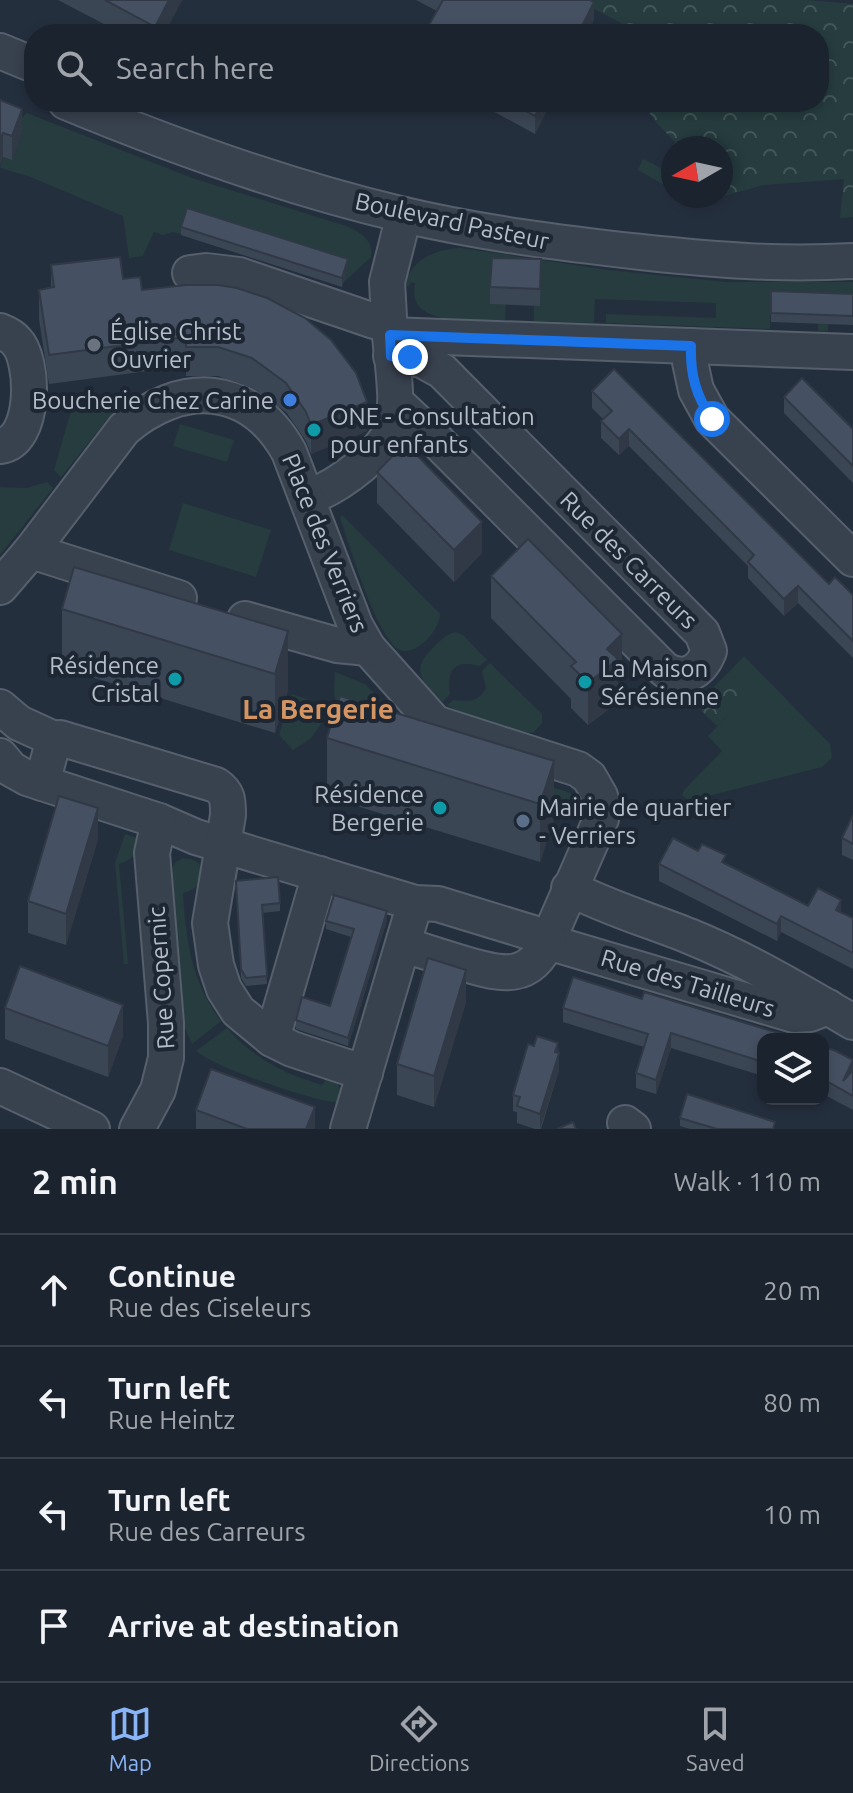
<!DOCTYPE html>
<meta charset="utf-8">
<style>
body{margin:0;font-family:Ubuntu,sans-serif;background:#282f3a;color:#f1f3f6}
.controls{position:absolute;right:24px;bottom:24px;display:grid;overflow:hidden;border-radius:16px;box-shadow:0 4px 12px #0003}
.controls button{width:72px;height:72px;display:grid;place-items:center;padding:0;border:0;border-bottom:2px solid #39404a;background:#1b232e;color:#f1f3f6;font:40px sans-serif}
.compass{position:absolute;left:661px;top:136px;width:72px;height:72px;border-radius:50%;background:#1b232e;box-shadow:0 4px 12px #0003;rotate:261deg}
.stop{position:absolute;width:24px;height:24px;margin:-18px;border:6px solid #1a73e8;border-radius:50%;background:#fff}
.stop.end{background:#1a73e8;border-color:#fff;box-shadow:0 2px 8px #0008}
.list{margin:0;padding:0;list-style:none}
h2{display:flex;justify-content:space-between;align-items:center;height:104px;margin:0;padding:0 32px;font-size:34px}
h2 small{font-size:26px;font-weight:400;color:#a0a4aa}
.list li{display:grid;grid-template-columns:52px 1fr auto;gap:24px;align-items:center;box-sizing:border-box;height:112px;padding:0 32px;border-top:2px solid #39404a}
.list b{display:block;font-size:30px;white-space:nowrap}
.list p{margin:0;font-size:26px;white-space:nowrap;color:#a0a4aa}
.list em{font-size:26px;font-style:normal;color:#a0a4aa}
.icon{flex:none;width:44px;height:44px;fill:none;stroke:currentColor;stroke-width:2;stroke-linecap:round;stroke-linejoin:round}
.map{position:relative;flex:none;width:853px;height:1129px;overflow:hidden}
.search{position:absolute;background:#1b232e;box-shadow:0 4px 12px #0003;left:24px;right:24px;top:24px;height:88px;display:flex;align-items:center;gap:20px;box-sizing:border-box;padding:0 28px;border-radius:32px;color:#a0a4aa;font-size:30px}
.sheet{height:552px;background:#1b232e}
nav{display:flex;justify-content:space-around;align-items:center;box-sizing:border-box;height:112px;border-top:2px solid #39404a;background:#1b232e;font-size:22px;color:#a0a4aa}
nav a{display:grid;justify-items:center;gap:4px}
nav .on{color:#8ab4f8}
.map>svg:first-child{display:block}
.green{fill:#263c3f}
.forest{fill:url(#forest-crowns)}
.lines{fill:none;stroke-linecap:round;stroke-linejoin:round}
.minor-casing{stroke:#565f6c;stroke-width:38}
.minor{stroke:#38414e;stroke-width:34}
.wall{fill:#3b4654}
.shaded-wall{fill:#303945}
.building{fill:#455162;stroke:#303945;stroke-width:2}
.route{stroke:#1a73e8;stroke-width:10}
.worship-dot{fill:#6b7280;stroke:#1d2633;stroke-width:3}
.shop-dot{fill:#3f7fe0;stroke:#1d2633;stroke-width:3}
.culture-dot{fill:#0f9aa8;stroke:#1d2633;stroke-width:3}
.service-dot{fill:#5c6f8a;stroke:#1d2633;stroke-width:3}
.labels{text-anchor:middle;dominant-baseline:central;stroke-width:8;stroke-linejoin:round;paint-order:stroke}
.street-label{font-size:24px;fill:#b4bcc9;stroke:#1d2633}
.poi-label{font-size:24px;fill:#b4bcc9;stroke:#1d2633;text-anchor:start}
.quarter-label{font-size:28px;font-weight:bold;fill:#d59563;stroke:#1d2633}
</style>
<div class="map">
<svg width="853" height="1129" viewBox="0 0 853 1129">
<defs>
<pattern id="forest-crowns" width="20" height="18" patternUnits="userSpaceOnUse" patternTransform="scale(2)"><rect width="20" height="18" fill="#263c3f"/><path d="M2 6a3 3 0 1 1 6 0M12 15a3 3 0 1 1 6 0" fill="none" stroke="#435659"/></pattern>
</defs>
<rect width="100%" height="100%" fill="#242f3e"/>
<g class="green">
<path d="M27,113L192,178L346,226C360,232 374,240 371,257L343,283L348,268L172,232L163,235L154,232L143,256L129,258L123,216L28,176L0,168L3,157L12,160L22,134L21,118Z"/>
<path d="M461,248L608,270L727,282H853V303L829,302L828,331H818L819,302L771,300L770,329L606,323V314L716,318V303L595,299L594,323L534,321V306L540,305L541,276L506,304L505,320C476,319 405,329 415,283L411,282L409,286H405C410,259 436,249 461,248Z"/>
<polygon points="116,398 117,407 61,477 54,470 70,414 76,404"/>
<polygon points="180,424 234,440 227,462 173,446"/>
<polygon points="47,482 53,488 0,555 0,487 26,488"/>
<polygon points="183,503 271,530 256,577 169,550"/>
<path d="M342,515L440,614C440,632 410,663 394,646C371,620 352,552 340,518Z"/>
<path d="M455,632L463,635L487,660L479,666C453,659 447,671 450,694L443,702C424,683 408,671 433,648C440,641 445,635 455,632Z"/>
<polygon points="744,656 830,744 832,758 822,767 693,800 687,799 682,795 684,790 722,751 708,736 749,693 729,672"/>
<path d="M490,663L542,714V723L534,732L528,733L462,713L447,705L453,700C467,701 478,704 486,688L482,671Z"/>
<polygon points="335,672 365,684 386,706 366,724 340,712 334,694"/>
<path d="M292,694C304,698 322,703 327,715L311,738L293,750L279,735Z"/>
<path d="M548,786C568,792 587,795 584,820L541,808Z"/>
<path d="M125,834L138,838C137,853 135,859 119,864L128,964H124L115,863Z"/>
<path d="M183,858C211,859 207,888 183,893C186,941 191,981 221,1021L192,1044L184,1026L181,1008L170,873L176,862Z"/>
<path d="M227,1028C253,1058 284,1074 322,1085L327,1078L336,1080L343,1095L339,1103C313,1101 216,1068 196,1051Z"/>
</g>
<g class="forest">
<polygon points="577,0 807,0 853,4 853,217 840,218 844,179 763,185 699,203 686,196 721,196 721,148 673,148 673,190 638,170 643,159 661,168 675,142 655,121 642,102 819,102 819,34 621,34 621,23"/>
<polygon points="729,672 750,693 717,726 696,705"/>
</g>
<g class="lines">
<g class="minor-casing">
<g id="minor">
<polyline points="0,51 34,65"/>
<path d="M66,102C175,147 286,187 400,214C480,233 560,243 641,252C716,260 777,265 853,261"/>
<polyline points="404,215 387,282 390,335 853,352"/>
<polyline points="190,273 206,271 239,275 374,321 389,321"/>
<path d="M0,331C5,333 13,337 16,341C35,360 36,442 0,446"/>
<polyline points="691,346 690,362 696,390 712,419 853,559"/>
<path d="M391,356L422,360L442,371L702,633L709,651C701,672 685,681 665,670L431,435L401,407L395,405"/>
<path d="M307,498C337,487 392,450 395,416C397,389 392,361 390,335"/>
<polyline points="31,551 179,598"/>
<path d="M0,587L31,551L124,429C181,380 250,382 289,452L355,625L368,648L435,723L578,769L589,777L600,796L603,807L601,819L549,938L438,904L415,903L196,837L159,821L27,778L11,769L0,756"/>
<polyline points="245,619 337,645 368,648"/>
<polyline points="0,707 19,723 54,739"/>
<path d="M42,783L54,739L60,738L216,785C228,793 228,800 228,815L210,923L216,965L224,989L238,1011L272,1039L292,1049L365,1073"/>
<path d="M569,888C608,908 649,920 689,936C746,959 800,991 853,1022"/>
<polyline points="548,942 794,1015 810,1014 828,1007"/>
<path d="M404,945C424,951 444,958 465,964C502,975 531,982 549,938"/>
<polyline points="272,1039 320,874"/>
<polyline points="0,1086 92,1129"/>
<polyline points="625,1123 633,1129"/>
<polyline points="137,1129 158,1090 166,1058 166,1023 152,853 159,821"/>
<polyline points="348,1129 415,903"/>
</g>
</g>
<use href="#minor" class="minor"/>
</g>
<g class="wall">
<polygon points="58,0 182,0 164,34 123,34"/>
<polygon points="416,0 590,0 594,20 437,11"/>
<polygon points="0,100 22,133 12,160 3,157 0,165"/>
<polygon points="476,102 551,102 535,134"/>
<polygon points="181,227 348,268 342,287 181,235"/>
<polygon points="51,265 123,279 142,290 367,431 311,454 306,441 286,412 252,388 218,376 186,376 186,366 49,384 39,319 39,290 51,288"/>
<polygon points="541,276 540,306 490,304 490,287"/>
<polygon points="771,291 853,294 853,325 771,322"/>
<polygon points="592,391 829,584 853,595 853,658 798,603 784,616 748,578 748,566 629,446 619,455 601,438 601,421 603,419 592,408"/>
<polygon points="784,397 853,429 853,483 784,413"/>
<polygon points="377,472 482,553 454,582 377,503"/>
<polygon points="491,576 622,676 618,680 618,702 588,725 571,708 571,699 491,618"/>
<polygon points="62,609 288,631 288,690 275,733 62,668"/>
<polygon points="327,738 554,761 554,819 540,862 327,797"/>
<polygon points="853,815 853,860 842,855 842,838"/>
<polygon points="98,839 66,945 28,933 28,901"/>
<polygon points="659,864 726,864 808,906 841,912 853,918 853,969 781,932 777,941 659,881"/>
<polygon points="236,890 280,903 280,911 262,913 267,984 246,986 241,978"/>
<polygon points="387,920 348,1046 296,1029 296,1020 330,1006 351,937 326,929 326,921"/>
<polygon points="466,1002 434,1107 397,1095 397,1064"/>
<polygon points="5,1008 123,1036 108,1077 5,1039"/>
<polygon points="563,1008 763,1039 763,1076 671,1048 656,1094 636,1088 636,1073 644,1047 563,1022"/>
<polygon points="558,1043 559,1070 541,1129 535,1129 517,1123 517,1112 513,1111 513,1095 534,1046"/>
<polygon points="823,1047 853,1060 853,1110 823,1094"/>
<polygon points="196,1110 315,1129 196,1129"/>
<polygon points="680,1118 775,1129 690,1129 680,1126"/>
</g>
<g class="shaded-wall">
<polygon points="169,0 182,0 164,34 155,34 155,27"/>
<polygon points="594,2 594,20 587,34 578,34"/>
<polygon points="542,102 551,102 535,134 535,116"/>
<polygon points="22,109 22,133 12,160 12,136"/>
<polygon points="3,133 3,157 0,165 0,141"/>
<polygon points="348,259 348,268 342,287 342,278"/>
<polygon points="367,402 367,431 311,454 311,425"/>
<polygon points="629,429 629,446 619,455 619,439"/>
<polygon points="482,522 482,553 454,582 454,550"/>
<polygon points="798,586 798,603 784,616 784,599"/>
<polygon points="288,631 288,690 275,733 275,674"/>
<polygon points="622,634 622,676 618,680 618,702 588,725 588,683 607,649"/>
<polygon points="554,761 554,819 540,862 540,804"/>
<polygon points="98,808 98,839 66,945 66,914"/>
<polygon points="841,900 841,916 836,910"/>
<polygon points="387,911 387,920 348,1046 348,1038"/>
<polygon points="781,916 781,932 777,941 777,924"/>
<polygon points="466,970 466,1002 434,1107 434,1076"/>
<polygon points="123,1005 123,1036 108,1077 108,1046"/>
<polygon points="671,1033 671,1048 656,1094 656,1080"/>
<polygon points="558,1043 559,1070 540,1129 540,1114"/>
<polygon points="853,1060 853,1075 843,1081"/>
<polygon points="315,1107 315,1129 306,1129"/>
</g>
<g class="building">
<polygon points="105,0 169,0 155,27"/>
<polygon points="443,0 590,0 594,2 578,34 424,34"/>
<polygon points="0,100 22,109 12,136 3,133 0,141"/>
<polygon points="509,102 542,102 535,116"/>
<polygon points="187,208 348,259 342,278 181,227"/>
<polygon points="120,257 123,279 140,277 142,290 186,285 218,285 237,288 267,298 305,318 331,340 356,373 367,402 311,425 306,412 286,383 252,358 218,347 186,347 186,337 49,355 39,290 54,287 51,265"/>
<polygon points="492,258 541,259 540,289 490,287"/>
<polygon points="771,291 853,294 853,316 771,313"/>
<polygon points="614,369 829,584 835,577 853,595 853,641 798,586 784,599 748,562 754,555 629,429 619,439 601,421 612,411 592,391"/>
<polygon points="802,378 853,429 853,466 784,397"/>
<polygon points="405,443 482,522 454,550 377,472"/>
<polygon points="528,539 622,634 607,649 618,659 588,683 571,666 576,662 491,576"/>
<polygon points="74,567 288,631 275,674 62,609"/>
<polygon points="340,696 554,761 540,804 327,738"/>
<polygon points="59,796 98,808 66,914 28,901"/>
<polygon points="853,815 853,844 842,838"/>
<polygon points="673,838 698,851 702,844 726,855 722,862 808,906 818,888 841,900 836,910 853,918 853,953 781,916 777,924 659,864"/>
<polygon points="278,877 280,903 262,905 267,976 246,978 241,969 236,881"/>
<polygon points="334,895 387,911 348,1038 296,1020 302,997 330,1006 354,929 326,921"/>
<polygon points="428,958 466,970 434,1076 397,1064"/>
<polygon points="20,966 123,1005 108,1046 5,1008"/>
<polygon points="573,977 642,999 644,992 798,1039 763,1039 763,1062 671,1033 656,1080 636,1073 648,1034 563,1008"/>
<polygon points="537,1036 558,1043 555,1052 559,1053 540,1114 517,1106 520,1097 513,1095 528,1044 534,1046"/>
<polygon points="823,1047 834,1050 853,1060 843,1081 853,1070 853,1096 823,1079"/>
<polygon points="211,1069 315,1107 306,1129 247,1129 196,1110"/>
<polygon points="687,1094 775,1122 773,1129 717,1129 680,1118"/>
<polygon points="573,1122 576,1129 557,1129"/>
</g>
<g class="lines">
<path class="route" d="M410,357L391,356L390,335L691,346C690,374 696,396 712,419"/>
</g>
<circle class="worship-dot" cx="94" cy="345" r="8"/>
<circle class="shop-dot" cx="290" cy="400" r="8"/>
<g class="culture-dot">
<circle cx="314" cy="430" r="8"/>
<circle cx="175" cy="679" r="8"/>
<circle cx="585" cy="682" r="8"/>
<circle cx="440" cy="808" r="8"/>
</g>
<circle class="service-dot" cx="523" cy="821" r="8"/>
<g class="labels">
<g class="street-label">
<text transform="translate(452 221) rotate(12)">Boulevard Pasteur</text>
<text transform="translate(325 543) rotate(68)">Place des Verriers</text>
<text transform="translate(629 560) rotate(45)">Rue des Carreurs</text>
<text transform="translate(161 978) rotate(-94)">Rue Copernic</text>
<text transform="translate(688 983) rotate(17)">Rue des Tailleurs</text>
</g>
<g class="poi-label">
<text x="110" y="331">Église Christ<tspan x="110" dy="28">Ouvrier</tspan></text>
<text x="274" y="400" text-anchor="end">Boucherie Chez Carine</text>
<text x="330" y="416">ONE - Consultation<tspan x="330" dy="28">pour enfants</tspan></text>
<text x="159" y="665" text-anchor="end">Résidence<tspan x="159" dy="28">Cristal</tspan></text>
<text x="601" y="668">La Maison<tspan x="601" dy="28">Sérésienne</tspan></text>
<text x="424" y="794" text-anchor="end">Résidence<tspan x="424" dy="28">Bergerie</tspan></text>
<text x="539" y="807">Mairie de quartier<tspan x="539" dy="28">- Verriers</tspan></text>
</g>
<g class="quarter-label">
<text x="318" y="708">La Bergerie</text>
</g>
</g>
</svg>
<div class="controls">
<button><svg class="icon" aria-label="layers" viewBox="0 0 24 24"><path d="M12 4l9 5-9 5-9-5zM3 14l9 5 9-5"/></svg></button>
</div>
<svg class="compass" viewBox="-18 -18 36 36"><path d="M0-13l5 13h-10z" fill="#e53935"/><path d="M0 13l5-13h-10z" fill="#a0a4aa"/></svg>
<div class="stop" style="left:712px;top:419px"></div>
<div class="stop end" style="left:410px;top:357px"></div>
<div class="search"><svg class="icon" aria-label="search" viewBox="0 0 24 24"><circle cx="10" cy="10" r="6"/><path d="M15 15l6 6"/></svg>Search here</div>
</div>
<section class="sheet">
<h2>2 min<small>Walk · 110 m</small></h2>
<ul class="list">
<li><svg class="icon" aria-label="ahead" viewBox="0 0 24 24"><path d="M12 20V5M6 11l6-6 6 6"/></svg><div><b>Continue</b><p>Rue des Ciseleurs</p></div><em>20 m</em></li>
<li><svg class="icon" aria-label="left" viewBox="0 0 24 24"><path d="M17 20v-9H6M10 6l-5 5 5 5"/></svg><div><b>Turn left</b><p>Rue Heintz</p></div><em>80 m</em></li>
<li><svg class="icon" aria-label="left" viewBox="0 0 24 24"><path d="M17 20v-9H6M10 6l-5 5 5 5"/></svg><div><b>Turn left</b><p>Rue des Carreurs</p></div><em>10 m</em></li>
<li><svg class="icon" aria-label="arrive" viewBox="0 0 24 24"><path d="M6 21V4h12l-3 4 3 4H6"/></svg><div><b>Arrive at destination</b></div></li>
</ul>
</section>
<nav>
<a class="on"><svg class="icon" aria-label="map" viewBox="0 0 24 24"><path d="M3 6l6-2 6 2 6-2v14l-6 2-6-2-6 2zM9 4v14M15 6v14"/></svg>Map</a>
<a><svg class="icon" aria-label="directions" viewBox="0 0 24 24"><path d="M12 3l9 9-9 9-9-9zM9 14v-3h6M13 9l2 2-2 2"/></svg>Directions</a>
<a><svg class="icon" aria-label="saved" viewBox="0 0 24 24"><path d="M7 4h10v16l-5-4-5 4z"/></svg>Saved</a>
</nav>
